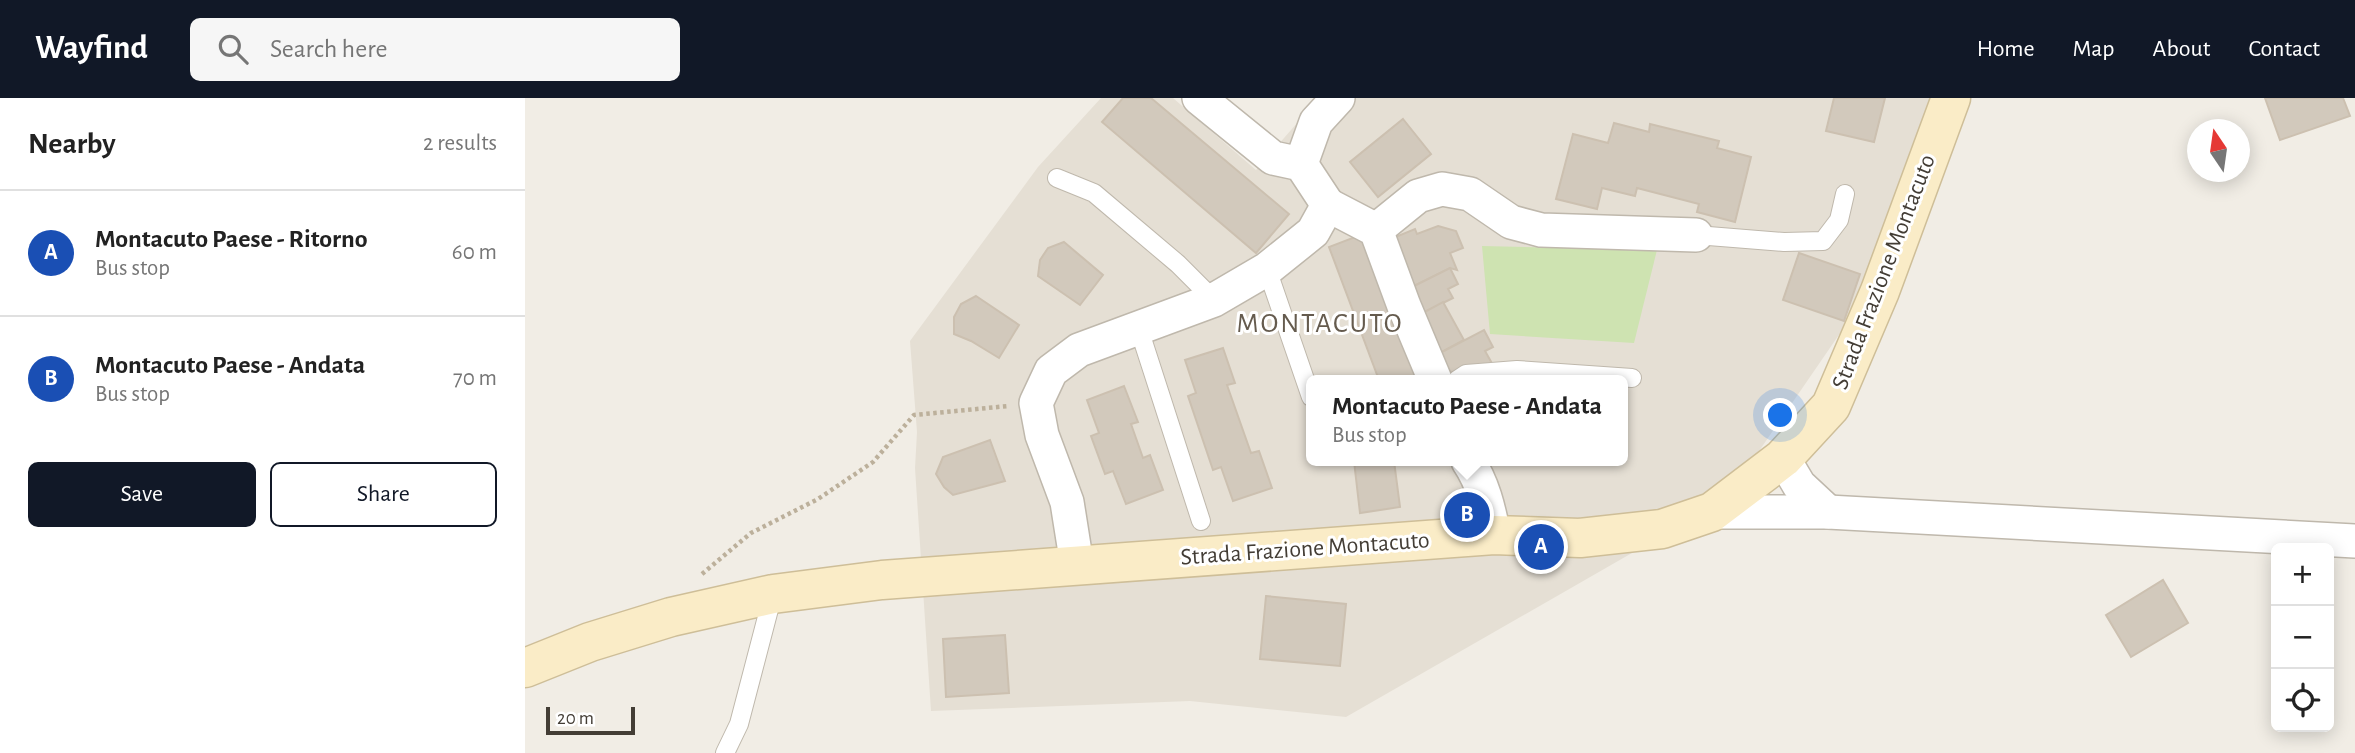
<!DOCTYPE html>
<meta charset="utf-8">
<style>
body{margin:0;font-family:"Alegreya Sans",sans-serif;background:#f6f6f6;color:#222}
.controls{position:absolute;right:21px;bottom:21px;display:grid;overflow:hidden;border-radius:10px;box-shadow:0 4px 18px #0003}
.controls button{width:63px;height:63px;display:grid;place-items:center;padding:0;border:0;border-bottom:2px solid #e0e0e0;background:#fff;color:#222;font:35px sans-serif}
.compass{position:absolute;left:1662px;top:21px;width:63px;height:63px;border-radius:50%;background:#fff;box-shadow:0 4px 18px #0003;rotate:347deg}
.scale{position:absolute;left:21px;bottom:18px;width:89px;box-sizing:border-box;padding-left:7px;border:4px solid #433d35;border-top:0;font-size:19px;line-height:24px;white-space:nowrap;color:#433d35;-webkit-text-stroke:5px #fff;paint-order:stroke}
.you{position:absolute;left:1256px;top:318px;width:24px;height:24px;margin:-18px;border:5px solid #fff;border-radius:50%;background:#1a73e8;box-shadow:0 0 0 10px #1a73e833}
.badge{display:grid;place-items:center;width:46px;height:46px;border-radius:50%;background:#111827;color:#fff;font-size:23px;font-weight:700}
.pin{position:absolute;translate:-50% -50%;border:4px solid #fff;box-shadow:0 2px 7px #0006}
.popup{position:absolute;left:781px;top:277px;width:322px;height:91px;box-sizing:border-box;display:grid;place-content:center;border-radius:10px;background:#fff;filter:drop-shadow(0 2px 5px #0005);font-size:23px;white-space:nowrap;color:#767676}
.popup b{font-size:26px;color:#222}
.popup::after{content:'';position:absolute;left:50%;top:100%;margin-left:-14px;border:14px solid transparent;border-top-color:#fff}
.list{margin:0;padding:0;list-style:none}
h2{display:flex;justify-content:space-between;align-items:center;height:91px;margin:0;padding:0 28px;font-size:30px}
h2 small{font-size:23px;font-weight:400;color:#767676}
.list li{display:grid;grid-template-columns:46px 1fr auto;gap:21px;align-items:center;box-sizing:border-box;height:126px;padding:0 28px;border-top:2px solid #e0e0e0}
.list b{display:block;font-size:26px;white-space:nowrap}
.list p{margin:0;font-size:23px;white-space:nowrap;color:#767676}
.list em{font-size:23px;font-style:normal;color:#767676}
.actions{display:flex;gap:14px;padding:21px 28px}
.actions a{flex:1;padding:16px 0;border:2px solid #111827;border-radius:10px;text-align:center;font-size:24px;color:#111827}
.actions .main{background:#111827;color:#fff}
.icon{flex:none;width:38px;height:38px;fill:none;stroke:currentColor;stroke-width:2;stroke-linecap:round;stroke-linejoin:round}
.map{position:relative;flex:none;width:1830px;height:655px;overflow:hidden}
header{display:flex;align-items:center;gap:42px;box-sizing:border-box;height:98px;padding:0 35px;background:#111827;color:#fff}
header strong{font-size:33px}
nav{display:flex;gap:38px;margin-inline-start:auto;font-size:24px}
.search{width:490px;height:63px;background:#f6f6f6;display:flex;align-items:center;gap:18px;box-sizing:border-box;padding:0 24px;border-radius:10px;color:#767676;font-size:26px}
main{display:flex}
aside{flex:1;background:#fff}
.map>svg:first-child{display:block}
.residential{fill:#e5dfd4;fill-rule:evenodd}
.green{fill:#cee3b1}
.building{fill:#d2c9bc;stroke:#ccc0b0;stroke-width:2}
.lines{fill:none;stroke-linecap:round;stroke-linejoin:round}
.lane-casing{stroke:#bfb8ac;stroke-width:20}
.street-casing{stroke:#bfb8ac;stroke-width:36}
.secondary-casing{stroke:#cebe98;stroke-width:41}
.path{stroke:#bcb09b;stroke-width:4.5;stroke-dasharray:3.5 3.5;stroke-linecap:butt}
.lane{stroke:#fff;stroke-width:18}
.street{stroke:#fff;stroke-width:33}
.secondary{stroke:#faecc7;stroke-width:38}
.labels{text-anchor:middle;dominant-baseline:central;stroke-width:6;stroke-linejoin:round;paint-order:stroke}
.street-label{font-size:24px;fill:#433d35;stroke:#fff}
.quarter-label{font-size:28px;letter-spacing:2px;fill:#655b4e;stroke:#fff}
</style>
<header>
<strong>Wayfind</strong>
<div class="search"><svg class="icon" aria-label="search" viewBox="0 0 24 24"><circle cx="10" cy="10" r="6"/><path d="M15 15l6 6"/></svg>Search here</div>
<nav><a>Home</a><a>Map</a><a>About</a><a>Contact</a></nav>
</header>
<main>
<aside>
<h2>Nearby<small>2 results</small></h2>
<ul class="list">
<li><span class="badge" style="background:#1a4fb4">A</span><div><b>Montacuto Paese - Ritorno</b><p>Bus stop</p></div><em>60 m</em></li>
<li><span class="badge" style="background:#1a4fb4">B</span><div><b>Montacuto Paese - Andata</b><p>Bus stop</p></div><em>70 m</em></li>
</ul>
<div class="actions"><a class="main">Save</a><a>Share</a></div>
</aside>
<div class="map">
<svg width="1830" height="655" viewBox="0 0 1830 655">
<rect width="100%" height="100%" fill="#f1ede5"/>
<path class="residential" d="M576,0H648L731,72L794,0H1408L1320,228L1201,401L821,619L665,603L406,613L390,370L392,334L385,243L513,69ZM786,282H1098V363H786Z"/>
<polygon class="green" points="957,148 1132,152 1109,245 965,236"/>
<g class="building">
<polygon points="598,0 626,0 764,116 731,155 577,24"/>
<polygon points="1309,0 1360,0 1349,44 1301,33"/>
<polygon points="1740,0 1818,0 1825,18 1755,42"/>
<polygon points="878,21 906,56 853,99 825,64"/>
<polygon points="1089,25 1124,34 1125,26 1194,43 1192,50 1226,59 1210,124 1172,114 1174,106 1112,90 1110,98 1077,90 1072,111 1031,101 1048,36 1083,45"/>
<polygon points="913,128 931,133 938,150 925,155 932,172 925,170 887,189 868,140 890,131 892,136"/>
<polygon points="838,136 894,282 854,282 804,149"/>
<polygon points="539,144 578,177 555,207 513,178 515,162 523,150"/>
<polygon points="1274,155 1335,176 1319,223 1258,202"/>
<polygon points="925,170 933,186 923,191 928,200 894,217 887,189"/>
<polygon points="451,198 494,227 474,260 446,243 429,236 429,219 436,206"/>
<polygon points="918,204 939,242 915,255 894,217"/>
<polygon points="959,232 968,249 960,253 969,269 964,272 925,274 915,255"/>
<polygon points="698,250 710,285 702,287 726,355 734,353 747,390 708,403 696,369 688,372 663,298 671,295 660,262"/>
<polygon points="599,288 613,324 606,326 618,360 625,357 638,392 601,406 588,373 580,376 566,338 574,335 562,302"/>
<polygon points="465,342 480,383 428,397 419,389 411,376 418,359"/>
<polygon points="829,363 869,363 875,409 835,415"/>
<polygon points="1638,482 1663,525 1606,559 1581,517"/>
<polygon points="741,498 821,506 815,568 735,561"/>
<polygon points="480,537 484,595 421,599 418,541"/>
</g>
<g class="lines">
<g class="lane-casing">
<g id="lane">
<polyline points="532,80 569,95 653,166 689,202"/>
<polyline points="1171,137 1259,144 1298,143 1314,122 1320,96"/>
<polyline points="742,171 786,299"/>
<polyline points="614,231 676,423"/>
<polyline points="932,282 941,276 992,272 1107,280"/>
<polyline points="200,655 214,626 248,496"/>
</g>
</g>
<g class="street-casing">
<g id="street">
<polyline points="674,0 748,60 776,66 803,107"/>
<polyline points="776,66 791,24 813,0"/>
<polyline points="803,107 851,132 879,208 910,282"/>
<polyline points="851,132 893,98 917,91 945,96 986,124 1016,132 1171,137"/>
<polyline points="1258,360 1274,387 1303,414"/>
<path d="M943,363C958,385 964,411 969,437"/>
<polyline points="1187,414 1303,414 1830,443"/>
<polyline points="552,467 542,404 517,337 511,305 526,273 554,252 689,202 742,171 788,134 803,107"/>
</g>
</g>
<g class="secondary-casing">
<polyline id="secondary" points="0,570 65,544 146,519 248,496 357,482 969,437 1055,440 1137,431 1187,414 1258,360 1306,308 1355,193 1426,0"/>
</g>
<polyline class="path" points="177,476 226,435 293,401 348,364 389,317 483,308"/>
<use href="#lane" class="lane"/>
<use href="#street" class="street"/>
<use href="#secondary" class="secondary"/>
</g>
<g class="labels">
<g class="street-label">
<text transform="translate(1359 174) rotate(-69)">Strada Frazione Montacuto</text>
<text transform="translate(780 451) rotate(-4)">Strada Frazione Montacuto</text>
</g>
<g class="quarter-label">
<text x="795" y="226">MONTACUTO</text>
</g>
</g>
</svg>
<div class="controls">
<button>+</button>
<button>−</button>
<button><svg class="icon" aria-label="locate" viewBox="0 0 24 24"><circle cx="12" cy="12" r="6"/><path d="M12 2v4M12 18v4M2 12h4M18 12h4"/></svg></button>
</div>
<svg class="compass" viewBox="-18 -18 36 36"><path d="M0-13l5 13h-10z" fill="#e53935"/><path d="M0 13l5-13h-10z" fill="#767676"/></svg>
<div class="scale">20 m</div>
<div class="you"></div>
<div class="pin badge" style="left:1016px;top:449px;background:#1a4fb4">A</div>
<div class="pin badge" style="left:942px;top:417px;background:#1a4fb4">B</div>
<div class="popup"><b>Montacuto Paese - Andata</b>Bus stop</div>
</div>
</main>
